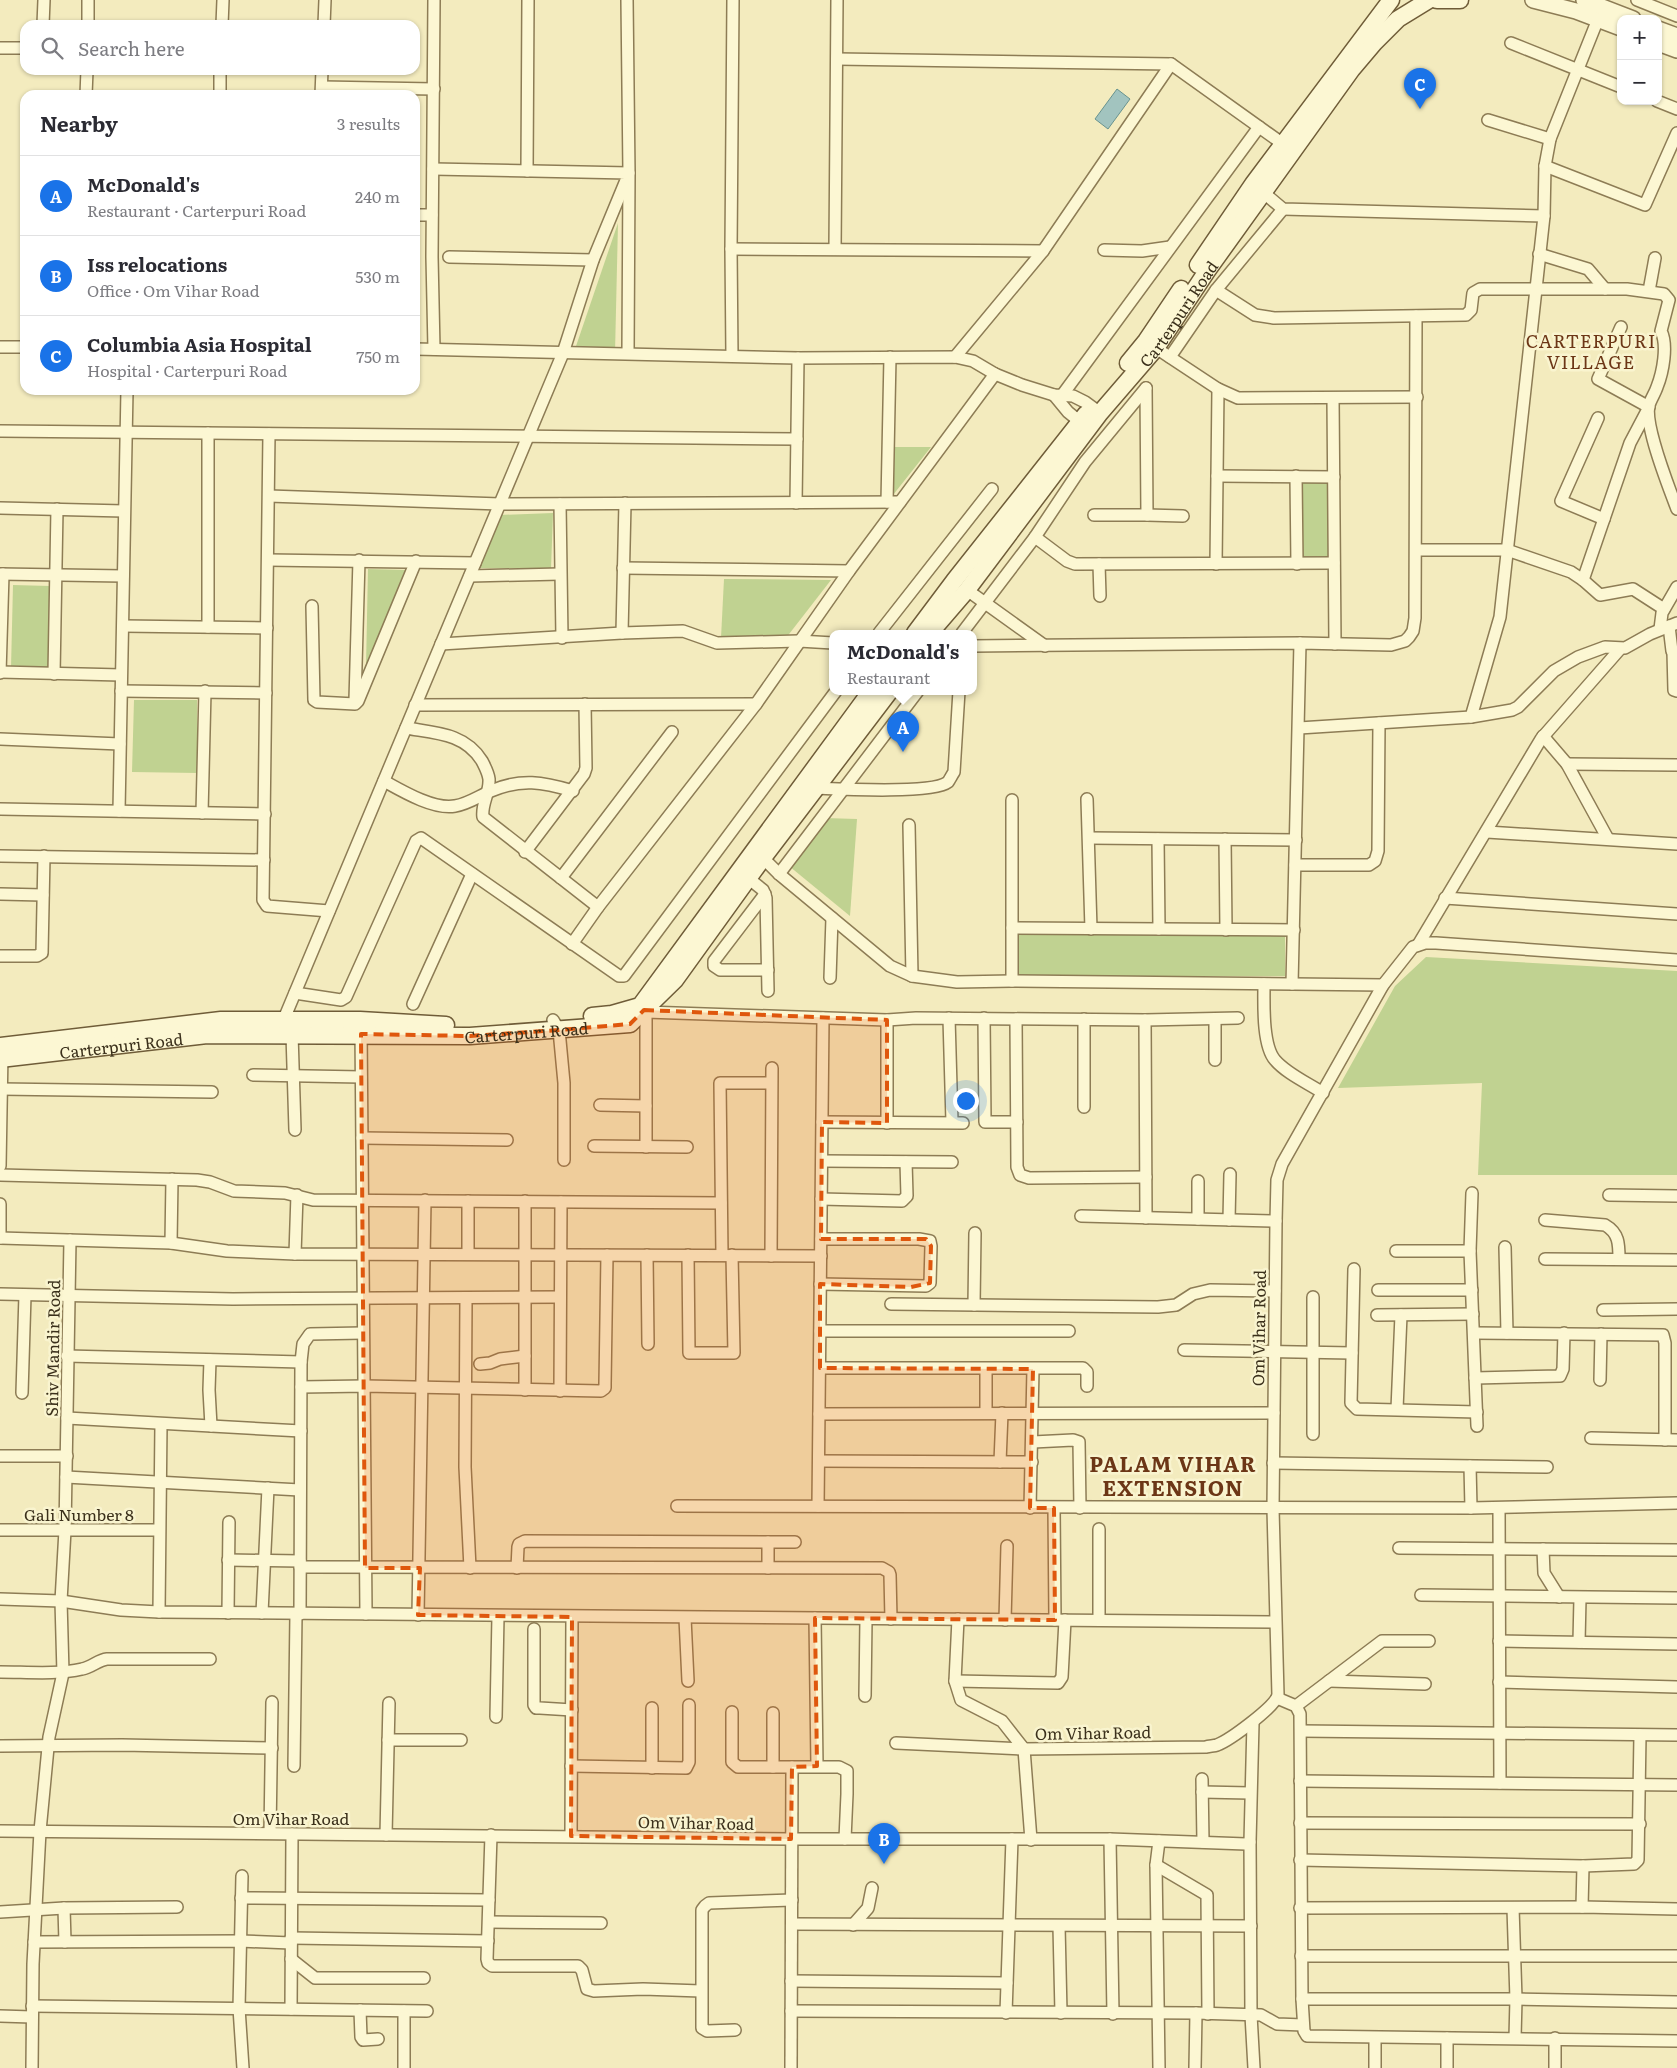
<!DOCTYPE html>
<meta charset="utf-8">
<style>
body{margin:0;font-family:Literata,serif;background:#f2f2f3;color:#2b2b33}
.controls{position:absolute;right:15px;top:15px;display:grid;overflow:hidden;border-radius:10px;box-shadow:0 1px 4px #0004}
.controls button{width:45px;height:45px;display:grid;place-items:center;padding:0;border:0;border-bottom:1px solid #e1e1e2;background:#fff;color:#2b2b33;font:25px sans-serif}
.you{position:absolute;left:965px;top:1100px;width:18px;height:18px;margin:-12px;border:4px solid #fff;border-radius:50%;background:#1a73e8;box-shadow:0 0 0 8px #1a73e833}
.badge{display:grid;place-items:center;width:32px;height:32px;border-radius:50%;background:#1a73e8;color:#fff;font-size:16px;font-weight:700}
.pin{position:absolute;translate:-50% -41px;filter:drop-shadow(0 1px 2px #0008)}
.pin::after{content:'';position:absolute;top:26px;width:18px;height:15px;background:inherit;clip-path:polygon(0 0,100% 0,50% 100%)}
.popup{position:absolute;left:829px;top:630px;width:148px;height:65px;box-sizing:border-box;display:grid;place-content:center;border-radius:10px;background:#fff;filter:drop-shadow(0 1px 4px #0005);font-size:16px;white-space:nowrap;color:#7c7c81}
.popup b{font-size:19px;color:#2b2b33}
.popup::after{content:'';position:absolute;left:50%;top:100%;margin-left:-10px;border:10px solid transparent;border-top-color:#fff}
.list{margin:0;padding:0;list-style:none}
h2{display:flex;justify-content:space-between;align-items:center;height:65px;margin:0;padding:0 20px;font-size:21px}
h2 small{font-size:16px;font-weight:400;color:#7c7c81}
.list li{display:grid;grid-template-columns:32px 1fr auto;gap:15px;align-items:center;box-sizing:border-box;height:80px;padding:0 20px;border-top:1px solid #e1e1e2}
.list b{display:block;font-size:19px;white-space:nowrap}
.list p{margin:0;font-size:16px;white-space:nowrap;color:#7c7c81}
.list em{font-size:16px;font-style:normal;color:#7c7c81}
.icon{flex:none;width:28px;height:28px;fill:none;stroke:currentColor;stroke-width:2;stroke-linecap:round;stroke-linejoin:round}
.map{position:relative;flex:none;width:1677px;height:2068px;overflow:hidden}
.search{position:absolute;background:#fff;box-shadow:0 1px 4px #0004;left:20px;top:20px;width:400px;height:55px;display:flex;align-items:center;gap:12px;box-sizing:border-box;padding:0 18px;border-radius:15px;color:#7c7c81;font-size:19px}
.panel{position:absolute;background:#fff;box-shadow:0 1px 4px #0004;left:20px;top:90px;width:400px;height:305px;border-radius:15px}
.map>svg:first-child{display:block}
.green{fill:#c0d291}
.water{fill:#a2c4bf;stroke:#68938f}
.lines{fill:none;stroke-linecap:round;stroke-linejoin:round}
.minor-casing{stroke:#8d7c55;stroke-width:14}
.tertiary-casing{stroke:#8d7c55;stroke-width:18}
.secondary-casing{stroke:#6f5c38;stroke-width:19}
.minor{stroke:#fcf7d3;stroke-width:11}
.tertiary{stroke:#fcf7d3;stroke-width:15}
.secondary{stroke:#fcf7d3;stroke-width:16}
.marked{fill:#df570d;fill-opacity:0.2;stroke:#df570d;stroke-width:4;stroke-dasharray:10 6;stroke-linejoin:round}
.labels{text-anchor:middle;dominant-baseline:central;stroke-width:5;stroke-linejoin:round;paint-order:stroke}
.street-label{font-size:16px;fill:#3b301b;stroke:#f9f4cf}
.neighbourhood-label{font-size:18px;letter-spacing:1px;fill:#6c3616;stroke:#f9f4cf}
.district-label{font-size:21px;font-weight:bold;letter-spacing:1px;fill:#6c3616;stroke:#f9f4cf}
</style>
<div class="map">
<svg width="1677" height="2068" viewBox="0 0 1677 2068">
<rect width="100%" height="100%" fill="#f3ebbe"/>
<g class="green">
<polygon points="618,223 615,353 574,352"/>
<polygon points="892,447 931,447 893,495"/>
<rect x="1302" y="481" width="27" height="77"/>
<polygon points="553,513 551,569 475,568 499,515"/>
<polygon points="368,569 405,570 366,666"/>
<polygon points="724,579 831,580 786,638 721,638"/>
<polygon points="13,585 50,586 48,669 11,668"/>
<polygon points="134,700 197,700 197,773 132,772"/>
<polygon points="825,818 857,819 850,916 789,866"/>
<rect x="1019" y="933" width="266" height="43"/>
<polygon points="1426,957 1677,971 1677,1175 1478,1175 1482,1083 1338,1088 1395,986"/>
</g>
<polygon class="water" points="1117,89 1130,99 1108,129 1095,119"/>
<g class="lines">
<g class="minor-casing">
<g id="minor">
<polyline points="627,0 629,173 628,353"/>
<polyline points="1637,0 1677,16"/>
<polyline points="43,25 44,0"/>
<polyline points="88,25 88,0"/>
<polyline points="222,25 223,0"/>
<polyline points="324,25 325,0"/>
<polyline points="1511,43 1621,87"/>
<polyline points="0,48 25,48"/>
<polyline points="837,59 1171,64 1283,144"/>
<polyline points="322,87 434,89"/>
<polyline points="86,95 87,70"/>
<polyline points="220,95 220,70"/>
<polyline points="321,95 322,70"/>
<polyline points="1657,101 1677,109"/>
<polyline points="1488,120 1550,139"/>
<polyline points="1545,166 1645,205 1677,133"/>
<polyline points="527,171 528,0"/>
<polyline points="1264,193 1283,209 1544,216"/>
<polyline points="415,215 432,215"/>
<polyline points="731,249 1043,251"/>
<polyline points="835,249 837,0"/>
<polyline points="1104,250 1142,251 1170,247"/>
<polyline points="1539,254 1588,269 1605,289"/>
<polyline points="449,257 593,260"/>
<path d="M1216,290L1255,315L1274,318L1466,315L1471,310L1473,293L1480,289H1627L1664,294L1669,300L1661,331C1668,345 1663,372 1657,387C1655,393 1651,399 1649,405C1644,425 1669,488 1677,509"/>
<polyline points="1649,291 1655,258"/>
<polyline points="0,347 25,347"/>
<polyline points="1156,348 1218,389 1238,398 1417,397"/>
<polyline points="415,349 798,358 955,357 973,361 995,374 1022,385 1054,395 1073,396 1085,402 1100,413"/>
<polyline points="434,349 432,257 434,0"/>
<polyline points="732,356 731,249 733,0"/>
<polyline points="955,357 1043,251 1171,64"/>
<polyline points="1170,357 1216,290 1283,209"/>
<polyline points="1063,394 1259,127"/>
<polyline points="1054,395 1068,412 1084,425"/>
<polyline points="1333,398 1335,644"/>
<polyline points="1598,418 1561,501 1604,519"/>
<polyline points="0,431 797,439"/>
<polyline points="269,434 263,900 267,906 329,911"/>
<polyline points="1217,476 1334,477"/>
<polyline points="1296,476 1297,564"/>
<polyline points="269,496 500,504 900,502"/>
<polyline points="887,502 890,357"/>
<polyline points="796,503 798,358"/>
<polyline points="560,504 562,638"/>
<polyline points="0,508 124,511"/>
<polyline points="1094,515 1147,515 1146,388"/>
<polyline points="1147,515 1183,516"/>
<polyline points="1035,537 1067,561 1075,564 1334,563"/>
<polyline points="1416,550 1507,550 1571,572 1583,580 1600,595 1633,589 1664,609"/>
<polyline points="268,560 475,563"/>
<polyline points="1099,564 1100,596"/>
<polyline points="1216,564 1218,389"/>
<polyline points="623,568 849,571"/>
<polyline points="0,574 123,576"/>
<polyline points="470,576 560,574"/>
<polyline points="1583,580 1630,443 1649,407 1598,379 1621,327"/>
<polyline points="967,590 1045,646"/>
<polyline points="312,606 314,700 317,702 355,704 358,701 416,561"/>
<polyline points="123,626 267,628"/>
<polyline points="1669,626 1672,651 1677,653"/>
<polyline points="208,627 208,433"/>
<polyline points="1660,629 1662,613 1677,587"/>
<polyline points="622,633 625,503"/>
<polyline points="879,633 992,489"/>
<polyline points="962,633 1035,537 1085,462 1146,388"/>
<polyline points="441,644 622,633 683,631 717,643 799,641 833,643"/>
<polyline points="973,646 1300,643 1391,645 1405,641 1409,637 1413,631 1415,618 1416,316"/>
<polyline points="1673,652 1674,690 1677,691"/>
<polyline points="0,672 121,675"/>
<polyline points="0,673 3,574"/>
<polyline points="54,674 57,509"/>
<polyline points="121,691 266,693"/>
<polyline points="355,700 359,560"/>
<polyline points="415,705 756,704"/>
<polyline points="1471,717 1500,617 1544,216 1545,166 1550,139 1598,19"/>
<path d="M406,728C435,733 465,733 482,761C485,767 488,772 489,779C490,793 481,804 483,817L598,907"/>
<polyline points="1299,728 1471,717 1512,710 1518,707 1554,671 1578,657 1605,647 1625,648 1650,634 1677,623"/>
<polyline points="1543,736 1567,764 1608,839"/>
<polyline points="0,739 120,744"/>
<polyline points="1567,764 1677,765"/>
<path d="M384,781C402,791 434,810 455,806C468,804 479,796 491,791C521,778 543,782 573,791"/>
<path d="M816,788C839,789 933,794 948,782C950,779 952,775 954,772L959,691"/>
<polyline points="1087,799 1091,929"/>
<polyline points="1012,800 1012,981"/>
<polyline points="0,809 265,814"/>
<polyline points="119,811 127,390"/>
<polyline points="202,813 205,691"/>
<polyline points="909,825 912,976"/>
<polyline points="1487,832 1677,844"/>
<polyline points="1089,838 1296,840"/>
<polyline points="1158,839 1159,929"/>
<polyline points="1225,839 1226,930"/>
<polyline points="525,852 584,774 586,768 585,704"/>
<polyline points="759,854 779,874 890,966 912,976 957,982 1012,981 1383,985"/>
<polyline points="0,856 264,860"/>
<polyline points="1295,865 1369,865 1375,861 1378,851 1379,723"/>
<polyline points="743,874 763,890 766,898 768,991"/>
<polyline points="779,874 918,691"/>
<polyline points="561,878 672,732"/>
<polyline points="0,894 43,895"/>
<polyline points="765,894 714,961 714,966 720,970 768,970"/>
<polyline points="1445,898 1677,914"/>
<polyline points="1012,928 1294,930"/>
<polyline points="572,944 598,907 756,704 849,571 995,374"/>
<polyline points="1418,945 1541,739 1620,649"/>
<polyline points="0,956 37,956 42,953 44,856"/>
<polyline points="830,978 832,918"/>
<path d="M1264,984C1264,1002 1262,1045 1275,1060C1287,1074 1308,1083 1323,1093"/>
<polyline points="1292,984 1300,643"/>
<polyline points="295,993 341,1000 346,997 416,841 421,838 619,976 624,976 836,691"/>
<polyline points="413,1004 472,874"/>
<polyline points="641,1007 646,1012 887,1020 916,1018 1145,1020 1238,1018"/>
<polyline points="949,1018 952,1122"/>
<polyline points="984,1018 985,1122 1017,1122"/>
<polyline points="284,1019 563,353 593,260 629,173 433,169"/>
<polyline points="1016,1019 1017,1167 1020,1175 1029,1178 1146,1177"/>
<polyline points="1084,1019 1084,1107"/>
<polyline points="1215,1019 1215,1060"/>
<polyline points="553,1020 559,1030 564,1083 564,1160"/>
<polyline points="887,1020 887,1123"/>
<polyline points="1145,1020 1146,1218"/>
<polyline points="361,1029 366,1614"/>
<polyline points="292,1034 295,1130"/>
<polyline points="253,1075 361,1077"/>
<polyline points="1,1089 212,1092"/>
<polyline points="600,1105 646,1106"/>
<polyline points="822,1122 963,1123"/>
<polyline points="362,1138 507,1140"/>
<polyline points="594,1146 687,1147"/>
<polyline points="646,1147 646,1012"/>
<polyline points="822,1161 952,1162"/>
<polyline points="0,1166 2,1053"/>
<polyline points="0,1175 197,1180 210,1182 234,1191 285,1193 313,1200 721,1203"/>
<polyline points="1198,1181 1198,1219"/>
<polyline points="1472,1193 1470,1251 1477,1426"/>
<polyline points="1609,1195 1677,1196"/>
<polyline points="821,1199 902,1201 907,1196 906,1162"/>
<polyline points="468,1201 468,1253"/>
<polyline points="525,1201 525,1390"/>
<polyline points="0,1204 0,1238"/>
<polyline points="1081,1216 1276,1221"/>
<polyline points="1229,1220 1230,1174"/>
<path d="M1545,1220L1605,1225C1619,1233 1619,1244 1619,1259"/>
<polyline points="0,1238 171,1243 227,1251 295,1254 821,1256"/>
<polyline points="171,1243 172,1179"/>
<polyline points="1505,1247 1507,1333"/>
<polyline points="1396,1251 1470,1251"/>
<polyline points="295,1254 297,1195"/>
<polyline points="647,1255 648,1344"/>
<polyline points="688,1255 689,1353 734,1353 732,1255"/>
<polyline points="722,1255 720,1083 771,1083"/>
<polyline points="771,1256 772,1068"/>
<polyline points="1545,1259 1677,1260"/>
<polyline points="1354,1269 1351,1403 1357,1409 1477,1412"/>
<polyline points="820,1284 926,1286 930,1283 931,1246 930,1241 919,1239 821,1239"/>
<polyline points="1378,1290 1472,1290"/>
<polyline points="0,1294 233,1299 560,1297"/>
<polyline points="466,1298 465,1467 470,1568"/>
<polyline points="891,1304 1158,1307 1176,1305 1193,1294 1210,1290 1275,1291"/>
<polyline points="974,1305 975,1233"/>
<polyline points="1603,1310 1677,1309"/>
<polyline points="1377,1315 1473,1314"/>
<polyline points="820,1331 1069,1331"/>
<polyline points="1474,1333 1663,1335 1665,1343 1665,1440"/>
<polyline points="1184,1350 1352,1353"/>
<polyline points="67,1356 301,1362"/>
<polyline points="210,1360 209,1390 211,1426"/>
<polyline points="480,1364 490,1363 500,1359 525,1356"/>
<polyline points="820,1368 1083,1368 1087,1372 1087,1386"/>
<polyline points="1475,1378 1560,1376 1563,1369 1564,1333"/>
<polyline points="1600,1380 1601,1334"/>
<polyline points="301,1387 365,1386 601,1391 605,1388 605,1384 607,1255"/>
<polyline points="560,1391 561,1202"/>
<polyline points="22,1393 25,1295"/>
<polyline points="1397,1409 1401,1315"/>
<polyline points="986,1413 986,1369"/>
<polyline points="819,1414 1274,1413"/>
<polyline points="67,1418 301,1431"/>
<polyline points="1313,1434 1313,1297"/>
<polyline points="1591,1438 1677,1440"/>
<polyline points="1033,1442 1073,1440 1079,1442 1080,1508"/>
<polyline points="0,1456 67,1456"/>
<polyline points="819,1461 1032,1462"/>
<polyline points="1000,1462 1002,1413"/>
<polyline points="1273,1463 1547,1467"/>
<polyline points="1470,1466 1471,1508"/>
<polyline points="66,1477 300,1490"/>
<polyline points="677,1506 1471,1508 1677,1503"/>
<polyline points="818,1506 823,1018"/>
<polyline points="1030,1508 1033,1369"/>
<polyline points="1054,1508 1055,1620"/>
<polyline points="1499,1508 1500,1783"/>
<polyline points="1099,1529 1099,1620"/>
<polyline points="0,1530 159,1530"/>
<polyline points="768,1542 768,1568"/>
<polyline points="1399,1548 1677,1550"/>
<polyline points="1543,1549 1544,1573 1559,1597"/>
<polyline points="228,1560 300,1561"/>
<polyline points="300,1567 882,1568 889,1572 890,1575 891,1619"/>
<polyline points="517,1568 518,1547 519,1544 525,1541 795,1542"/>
<polyline points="1421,1595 1677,1598"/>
<polyline points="0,1599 61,1601 121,1610 159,1612 1275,1622"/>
<polyline points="159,1612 161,1424"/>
<polyline points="228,1613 229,1522"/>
<polyline points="262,1613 268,1488"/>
<polyline points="300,1614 301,1362 303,1344 310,1334 363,1333"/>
<polyline points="418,1615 425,1200"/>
<polyline points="685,1618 688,1681"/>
<polyline points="815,1618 817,1766"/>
<polyline points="958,1619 955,1681 961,1700 1002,1721 1024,1749"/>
<polyline points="1005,1620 1007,1546"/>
<polyline points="534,1629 534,1705 536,1708 540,1708 572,1710"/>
<polyline points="1499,1641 1677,1644"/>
<polyline points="1579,1642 1580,1598"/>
<path d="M0,1672C27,1672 56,1675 82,1669C92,1667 98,1660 107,1659H210"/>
<polyline points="955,1681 1058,1683 1062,1677 1065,1620"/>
<polyline points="1329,1681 1425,1684"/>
<polyline points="1499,1682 1677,1687"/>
<polyline points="865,1696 866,1619"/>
<polyline points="1277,1698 1296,1706 1300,1714 1302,1999 1304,2031 1307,2036 1677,2041"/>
<polyline points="1296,1706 1382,1641 1429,1641"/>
<polyline points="732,1712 732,1762 738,1767 839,1767 847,1771 847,1794 845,1839"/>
<polyline points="773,1713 773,1767"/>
<polyline points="496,1717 498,1616"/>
<polyline points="1253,1723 1250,1842 1251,2015 1254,2068"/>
<polyline points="1301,1731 1677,1735"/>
<polyline points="388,1740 461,1740"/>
<path d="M896,1743L1024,1749L1206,1747C1209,1746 1214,1746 1217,1745C1230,1740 1275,1707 1278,1695L1273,1509L1276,1221L1277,1180L1282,1164L1383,985L1413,947L1425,943H1436L1677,960"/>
<polyline points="0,1746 122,1745 272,1748"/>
<polyline points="1024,1749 1031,1840"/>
<polyline points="294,1766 296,1614"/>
<polyline points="571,1766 686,1768 689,1762 689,1705"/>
<polyline points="652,1768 652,1708"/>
<polyline points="1202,1779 1203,1842"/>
<polyline points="1300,1781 1677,1785"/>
<polyline points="1202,1792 1250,1793"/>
<polyline points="1300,1823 1640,1824"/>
<polyline points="0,1831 791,1839 1110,1839 1246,1844 1250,1842"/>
<polyline points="270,1833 272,1702"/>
<polyline points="386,1835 389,1703"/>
<polyline points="491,1835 487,1959 488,1963 492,1966 578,1966 582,1970 587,1989 594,1991 643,1989 701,1991"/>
<polyline points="571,1836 572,1617"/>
<polyline points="1110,1839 1113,2014"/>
<polyline points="1300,1860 1583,1866 1634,1864 1638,1860 1640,1735"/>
<polyline points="1156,1865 1207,1895 1208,2014"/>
<polyline points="242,1876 239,2008 243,2068"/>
<polyline points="241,1898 489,1900"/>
<polyline points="1582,1907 1583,1866"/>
<polyline points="64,1908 65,1942"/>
<polyline points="1300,1908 1582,1907 1677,1909"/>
<polyline points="1513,1908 1516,1999 1515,2038"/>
<polyline points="0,1912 64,1908 177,1907"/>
<polyline points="489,1922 601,1923"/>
<polyline points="792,1924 1251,1926"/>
<polyline points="853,1925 868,1908 872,1888"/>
<polyline points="1059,1926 1061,2013"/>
<polyline points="291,1938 488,1941"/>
<polyline points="34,1942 240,1941 291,1943"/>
<polyline points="1301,1956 1677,1956"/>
<polyline points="291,1959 315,1978 424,1978"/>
<polyline points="791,1981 1007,1983"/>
<polyline points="1302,1999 1516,1999 1677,2002"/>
<polyline points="32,2006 427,2011"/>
<polyline points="291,2009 292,1834"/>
<polyline points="360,2010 361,2037 363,2040 378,2039"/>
<polyline points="404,2011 404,2068"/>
<polyline points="791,2011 1196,2013 1261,2015 1277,2024 1303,2025"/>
<polyline points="1006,2013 1012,1839"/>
<polyline points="0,2016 32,2017"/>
<polyline points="735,2030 707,2031 702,2028 702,1910 705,1906 709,1903 792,1900"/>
<polyline points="1447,2038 1447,2068"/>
<polyline points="32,2068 33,1964 40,1831 49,1737 63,1673 61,1601 65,1530 70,1240"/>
<polyline points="791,2068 792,1767"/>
<polyline points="1159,2068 1156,1865 1159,1841"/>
<polyline points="1195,2068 1196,2013"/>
<polyline points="1375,2068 1375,2038"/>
<polyline points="1555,2068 1555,2038"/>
</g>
</g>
<g class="tertiary-casing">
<g id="tertiary">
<polyline points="1533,0 1576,11 1621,28"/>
<polyline points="1584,0 1633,19"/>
<polyline points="1658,29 1677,36"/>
<polyline points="1658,43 1677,50"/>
</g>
</g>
<g class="secondary-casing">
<g id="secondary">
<polyline points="1437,0 1460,0"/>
<polyline points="1198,265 1253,184 1391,0"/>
<polyline points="1128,363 1146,341 1181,289"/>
<polyline points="915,633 954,581 1086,414"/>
<path id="s1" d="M930,633L967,590L1100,413L1156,348L1207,271L1352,69L1374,43L1398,19L1429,0"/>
<polyline points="592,1016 612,1014 640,1006 871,691"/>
<polyline points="0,1046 221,1020 360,1020 446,1025"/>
<path id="s2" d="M0,1059L207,1035L470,1036L630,1024L675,980L763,858L890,691"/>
</g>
</g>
<use href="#minor" class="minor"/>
<use href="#tertiary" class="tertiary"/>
<use href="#secondary" class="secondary"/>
</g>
<path class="marked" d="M644,1010L887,1020V1123L822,1122L821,1239H926L931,1246L930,1283L911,1287L820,1284V1368L1033,1369L1030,1508H1054L1055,1620L815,1618L817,1766L792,1767L791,1839L571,1836L572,1617L418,1615L420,1568H365L361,1034L470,1036L559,1030L630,1024Z"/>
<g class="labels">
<g class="street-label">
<text stroke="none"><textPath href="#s1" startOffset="405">Carterpuri Road</textPath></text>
<text stroke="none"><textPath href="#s2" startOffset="528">Carterpuri Road</textPath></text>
<text stroke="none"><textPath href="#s2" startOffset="122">Carterpuri Road</textPath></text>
<text transform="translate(1258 1328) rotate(-89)">Om Vihar Road</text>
<text transform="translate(52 1348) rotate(-89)">Shiv Mandir Road</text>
<text x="79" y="1514">Gali Number 8</text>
<text transform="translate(1093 1732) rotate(-1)">Om Vihar Road</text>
<text x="291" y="1818">Om Vihar Road</text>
<text transform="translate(696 1822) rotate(1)">Om Vihar Road</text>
</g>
<g class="neighbourhood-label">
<text x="1591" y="340">CARTERPURI<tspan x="1591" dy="21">VILLAGE</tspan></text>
</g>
<g class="district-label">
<text x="1173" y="1462">PALAM VIHAR<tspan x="1173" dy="24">EXTENSION</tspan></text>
</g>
</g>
</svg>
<div class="controls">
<button>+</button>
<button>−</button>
</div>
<div class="you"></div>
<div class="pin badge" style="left:903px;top:752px">A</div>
<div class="popup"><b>McDonald's</b>Restaurant</div>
<div class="pin badge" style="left:884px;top:1864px">B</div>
<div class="pin badge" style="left:1420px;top:109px">C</div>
<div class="search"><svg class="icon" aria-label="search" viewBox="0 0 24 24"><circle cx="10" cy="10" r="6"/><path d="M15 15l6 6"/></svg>Search here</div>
<section class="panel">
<h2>Nearby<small>3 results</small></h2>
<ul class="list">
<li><span class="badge">A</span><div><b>McDonald's</b><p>Restaurant · Carterpuri Road</p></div><em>240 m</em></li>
<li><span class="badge">B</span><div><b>Iss relocations</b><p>Office · Om Vihar Road</p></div><em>530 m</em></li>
<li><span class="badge">C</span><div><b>Columbia Asia Hospital</b><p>Hospital · Carterpuri Road</p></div><em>750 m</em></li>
</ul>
</section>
</div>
